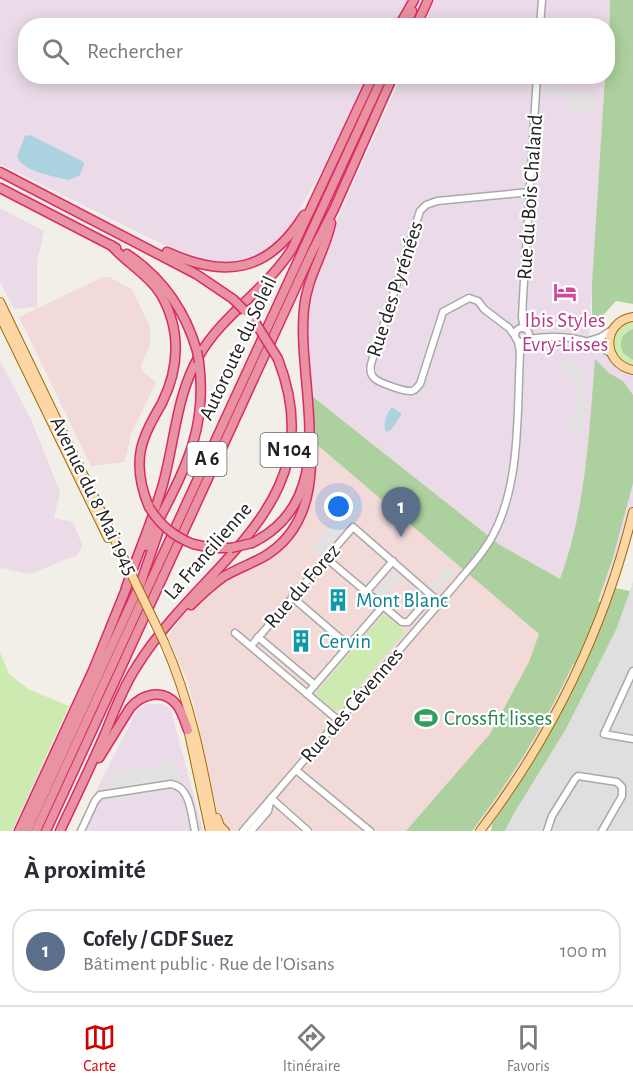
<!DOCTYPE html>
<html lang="fr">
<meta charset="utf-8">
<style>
body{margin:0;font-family:"Alegreya Sans",sans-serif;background:#f7f7f7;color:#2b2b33}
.you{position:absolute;left:339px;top:507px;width:21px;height:21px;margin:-15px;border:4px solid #fff;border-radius:50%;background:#1a73e8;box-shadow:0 0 0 9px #1a73e833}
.badge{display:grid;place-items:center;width:39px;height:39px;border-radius:50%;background:#d40000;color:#fff;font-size:20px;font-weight:700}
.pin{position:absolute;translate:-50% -50px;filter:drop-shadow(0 2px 3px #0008)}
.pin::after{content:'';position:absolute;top:32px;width:21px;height:18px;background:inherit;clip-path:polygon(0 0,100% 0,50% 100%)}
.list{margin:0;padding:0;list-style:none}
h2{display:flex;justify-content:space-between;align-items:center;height:78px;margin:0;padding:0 24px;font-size:26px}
h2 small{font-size:20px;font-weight:400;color:#7c7c81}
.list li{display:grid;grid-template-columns:39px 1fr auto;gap:18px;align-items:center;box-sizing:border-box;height:84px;margin:0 12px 12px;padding:0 12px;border:2px solid #e1e1e2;border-radius:24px}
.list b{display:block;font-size:22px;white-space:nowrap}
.list p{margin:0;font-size:20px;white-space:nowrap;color:#7c7c81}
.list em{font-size:20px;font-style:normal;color:#7c7c81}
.icon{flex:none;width:33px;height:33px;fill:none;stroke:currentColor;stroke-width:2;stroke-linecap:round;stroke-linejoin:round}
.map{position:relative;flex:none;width:633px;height:831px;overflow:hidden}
.search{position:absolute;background:#fff;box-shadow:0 3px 15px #0003;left:18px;right:18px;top:18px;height:66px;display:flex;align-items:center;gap:15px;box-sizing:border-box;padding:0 21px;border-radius:24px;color:#7c7c81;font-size:22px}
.sheet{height:174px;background:#fff}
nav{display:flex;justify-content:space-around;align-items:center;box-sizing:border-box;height:84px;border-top:2px solid #e1e1e2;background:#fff;font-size:16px;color:#7c7c81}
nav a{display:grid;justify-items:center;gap:3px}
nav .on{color:#d40000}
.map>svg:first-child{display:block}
.residential{fill:#e0dfdf}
.commercial{fill:#f2dad9}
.industrial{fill:#ebdbe8}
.grass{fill:#cdebb0}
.forest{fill:#add19e}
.parking{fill:#e2e2e2}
.water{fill:#aad3df}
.pier{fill:#fff}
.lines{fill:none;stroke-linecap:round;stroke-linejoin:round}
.minor-casing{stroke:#a9a9a9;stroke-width:9}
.major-casing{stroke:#a06b00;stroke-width:10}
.highway-casing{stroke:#dc2a67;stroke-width:11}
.minor{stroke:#fff;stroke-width:6}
.major{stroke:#fcd6a4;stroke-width:8}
.highway{stroke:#e892a2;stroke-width:8}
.major-bridge-casing{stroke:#a06b00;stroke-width:10;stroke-linecap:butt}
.highway-bridge-casing{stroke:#dc2a67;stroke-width:11;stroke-linecap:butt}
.major-bridge{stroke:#fcd6a4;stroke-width:8}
.highway-bridge{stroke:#e892a2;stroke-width:8}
.labels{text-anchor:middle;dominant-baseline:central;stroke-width:4.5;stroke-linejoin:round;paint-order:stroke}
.shield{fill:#fff;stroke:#646464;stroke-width:1.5}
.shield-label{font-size:20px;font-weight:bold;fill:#222}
.street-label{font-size:21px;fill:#222;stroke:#fff}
.hotel-label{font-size:21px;fill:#b23c85;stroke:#fff}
.culture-label{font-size:21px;fill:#0d838f;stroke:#fff;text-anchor:start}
.leisure-label{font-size:21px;fill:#27864d;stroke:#fff;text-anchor:start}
</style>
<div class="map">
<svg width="633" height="831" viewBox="0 0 633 831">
<rect width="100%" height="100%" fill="#f2efe9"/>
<polygon class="residential" points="633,581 633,831 505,831 513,815 566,729 598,666 616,630"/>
<g class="commercial">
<polygon points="103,277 109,277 132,289 150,327 150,345 141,366 144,372 156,383 131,434 125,462 91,466 19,317"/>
<polygon points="315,443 578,667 552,719 478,831 229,831 222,825 218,815 196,714 188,683 168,636 182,617 228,578 266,559 289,542 296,534 302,525 309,509 316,483"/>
</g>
<g class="industrial">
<polygon points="0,0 408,0 394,25 26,26 26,76 368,77 325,165 283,238 269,251 252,259 222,264 204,261 178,252 0,164"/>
<polygon points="435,0 610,0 608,43 608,26 423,26"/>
<polygon points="401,77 605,77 589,340 633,375 633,510 604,604 500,545 313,397 306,330 311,286 342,208"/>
<polygon points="0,208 44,231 37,262 37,307 14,309 0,282"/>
<polygon points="0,361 31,419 60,492 54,518 73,522 81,542 82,547 77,555 30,574 1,568 0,570"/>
<polygon points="146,704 163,704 171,710 203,831 76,831 136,712"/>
</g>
<g class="grass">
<path d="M633,320V366C615,361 613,354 612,336L622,323Z"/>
<polygon points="384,614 405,632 339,710 334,710 315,694"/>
<polygon points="0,652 9,674 28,689 69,706 12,831 0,831"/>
</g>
<g class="forest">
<polygon points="610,0 633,0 633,304 616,301 599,320 592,318 592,284 605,77 608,76"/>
<path d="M633,329V360L623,353C618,342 622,333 633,329Z"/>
<path d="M595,359L609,373L623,381L633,395V483L613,558L598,601L604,604L578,667L573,664C545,724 512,778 472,831H406L490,734L529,662L539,634L315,443L313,397L500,545L560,579C586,509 589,433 595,359Z"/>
<path d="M615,588L630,591L616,630L566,729L513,815L505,831H491L492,824C543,751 584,672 615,588Z"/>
</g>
<g class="parking">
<polygon points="545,88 561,89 561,93 564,93 564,90 570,90 570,93 573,93 573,90 583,91 583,99 596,100 595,111 572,111 572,106 566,105 567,95 544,94"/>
<polygon points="561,359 577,364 585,376 585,390 582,390 582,393 585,393 584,419 580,420 580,423 583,423 583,437 572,431 573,413 576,413 578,390 575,390 572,375 560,370"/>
<polygon points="355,497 365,504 320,556 311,548"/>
<polygon points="447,566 454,574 437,593 430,587 443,571 446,573 447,571 445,569"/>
<polygon points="392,573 402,577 394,586 391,584 393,587 383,600 375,593 385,580 388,582 386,579"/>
<polygon points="174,763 183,782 178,790 99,801 97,797 104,791 110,773"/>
</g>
<g class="water">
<path d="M30,135L82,161L84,164L80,175L69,180C54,176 23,172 17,157L25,136Z"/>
<path d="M392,407L402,414L391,430L386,432C382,425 387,412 392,407Z"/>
</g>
<polygon class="pier" points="128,560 172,648 162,656 123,574"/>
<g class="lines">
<g class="minor-casing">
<g id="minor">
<polyline points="540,26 542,0"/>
<circle cx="522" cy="335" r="7"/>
<polyline points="524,328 522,318 523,297 537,76"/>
<path d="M515,336L509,328L484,309L478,301L469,298L443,312L420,384C417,387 416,390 412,391C405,392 379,383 374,378C370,374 370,370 371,364L420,211L426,205L437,201L530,192"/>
<path d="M528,339C555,335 589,336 610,353"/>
<polyline points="589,341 601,337 612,330"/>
<polyline points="326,558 402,622 408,622 431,596"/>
<polyline points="366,592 393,561"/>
<polyline points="292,597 349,646"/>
<polyline points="235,633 338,720"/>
<polyline points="258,637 315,685"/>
<polyline points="251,646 353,527 440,603"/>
<polyline points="633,671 604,734 633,739"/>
<polyline points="307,694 383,606"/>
<polyline points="296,770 370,831"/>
<path d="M81,831L95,801L100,795L171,784C191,787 191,815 195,831"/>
<path d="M243,831L456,584C469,568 484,553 493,535C521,483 517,411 520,353L518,341"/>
<polyline points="251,831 268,811 271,798 308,831"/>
<polyline points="547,831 552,816 575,779 578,776 617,782 622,787 622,796 602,831"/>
</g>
</g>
<g class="major-casing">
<g id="major">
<polyline points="0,302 125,561"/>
<polyline points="0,316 108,538"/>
<path d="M633,317C601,322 602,364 633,370"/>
<path d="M164,642C191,702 203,767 215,831"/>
<polyline points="187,724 210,831"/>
<polyline points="217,818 220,826 225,831"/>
<path d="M480,831C552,737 605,627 633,512"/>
</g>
</g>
<g class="highway-casing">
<g id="highway">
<polyline points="399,26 414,0"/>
<polyline points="406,26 412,11"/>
<polyline points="416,26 428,0"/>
<polyline points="0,172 196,274 233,299"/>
<polyline points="0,188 116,248"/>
<path d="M111,245C126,263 147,273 160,293C181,328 180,367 162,403C154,417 145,432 141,449C137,469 141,488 149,507"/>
<path d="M167,252C226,279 269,272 304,215"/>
<path d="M127,254C163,278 185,310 197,351"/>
<path d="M252,543C344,498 296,386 304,309C307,276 325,253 331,223"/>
<polyline points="193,544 212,548 231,548"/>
<path d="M146,546C177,481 209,438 199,362"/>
<path d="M126,588C138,553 153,519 163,484C175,441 176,396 199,356C222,315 266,290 292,249L373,76"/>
<path d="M191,605C201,595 212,585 223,577C236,569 251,564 265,556C298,536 310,501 311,464"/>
<path d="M99,758L130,708C142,694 163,688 176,704C182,711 185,722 188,730"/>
<polyline points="19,831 94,668 128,584"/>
<polyline points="27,831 141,582 160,527"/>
<polyline points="36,831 383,76"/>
<polyline points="46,831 311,254 334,209 393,76"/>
<path d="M60,831C75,799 90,768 104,736C114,712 123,687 137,666C202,561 335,506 278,359"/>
</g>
</g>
<use href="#minor" class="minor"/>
<use href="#major" class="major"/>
<use href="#highway" class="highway"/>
<g class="major-bridge-casing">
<polyline id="major-bridge" points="125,561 164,642"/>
</g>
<g class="highway-bridge-casing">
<g id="highway-bridge">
<polyline points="233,299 245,311"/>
<polyline points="255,322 278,359"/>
<polyline points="197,351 199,362"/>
<path d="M149,507C160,525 173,536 193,544"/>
<polyline points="231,548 252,543"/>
</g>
</g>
<use href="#major-bridge" class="major-bridge"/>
<use href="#highway-bridge" class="highway-bridge"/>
</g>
<defs>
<g id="hotel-bare" transform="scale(1.8)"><path d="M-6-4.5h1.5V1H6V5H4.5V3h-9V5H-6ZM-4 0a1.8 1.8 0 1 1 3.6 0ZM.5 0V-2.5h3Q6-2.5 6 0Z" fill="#d1479c" stroke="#fff" stroke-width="2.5" paint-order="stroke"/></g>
<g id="building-bare" transform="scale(1.8)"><path d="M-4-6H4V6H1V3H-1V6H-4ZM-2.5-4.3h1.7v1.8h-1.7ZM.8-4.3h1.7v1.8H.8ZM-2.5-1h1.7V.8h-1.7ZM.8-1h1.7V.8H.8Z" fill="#0f9aa8" stroke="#fff" stroke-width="2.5" paint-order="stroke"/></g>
<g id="stadium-bare" transform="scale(1.8)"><path d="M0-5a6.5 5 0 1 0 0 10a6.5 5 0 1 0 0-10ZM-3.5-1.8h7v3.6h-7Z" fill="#2e9e5b" stroke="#fff" stroke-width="2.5" paint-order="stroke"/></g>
</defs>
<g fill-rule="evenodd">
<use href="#hotel-bare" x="565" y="292"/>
<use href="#building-bare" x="338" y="600"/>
<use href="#building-bare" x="301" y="641"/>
<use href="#stadium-bare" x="426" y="718"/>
</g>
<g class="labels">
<g class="shield">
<rect x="260.5" y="433" width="57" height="34" rx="4.5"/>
<rect x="187.5" y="442" width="39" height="34" rx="4.5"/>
</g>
<g class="shield-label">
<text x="289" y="450">N 104</text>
<text x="207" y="459">A 6</text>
</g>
<g class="street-label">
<text transform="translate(530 197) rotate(-86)">Rue du Bois Chaland</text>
<text transform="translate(395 289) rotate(-72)">Rue des Pyrénées</text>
<text transform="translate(238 348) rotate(-65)">Autoroute du Soleil</text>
<text transform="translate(94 496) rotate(64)">Avenue du 8 Mai 1945</text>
<text transform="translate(208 551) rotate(-49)">La Francilienne</text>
<text transform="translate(302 586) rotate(-49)">Rue du Forez</text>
<text transform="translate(352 705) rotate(-49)">Rue des Cévennes</text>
</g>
<g class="hotel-label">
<text x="565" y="320">Ibis Styles<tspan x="565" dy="24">Evry-Lisses</tspan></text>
</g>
<g class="culture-label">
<text x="356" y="600">Mont Blanc</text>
<text x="319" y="641">Cervin</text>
</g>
<g class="leisure-label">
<text x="444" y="718">Crossfit lisses</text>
</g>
</g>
</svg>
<div class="you"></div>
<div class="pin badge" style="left:401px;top:537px;background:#5c6f8a">1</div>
<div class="search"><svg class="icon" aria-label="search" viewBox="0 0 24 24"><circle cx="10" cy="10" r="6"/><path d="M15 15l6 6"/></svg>Rechercher</div>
</div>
<section class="sheet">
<h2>À proximité<small></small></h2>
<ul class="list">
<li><span class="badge" style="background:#5c6f8a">1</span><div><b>Cofely / GDF Suez</b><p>Bâtiment public · Rue de l'Oisans</p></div><em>100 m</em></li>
</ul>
</section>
<nav>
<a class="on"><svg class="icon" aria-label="map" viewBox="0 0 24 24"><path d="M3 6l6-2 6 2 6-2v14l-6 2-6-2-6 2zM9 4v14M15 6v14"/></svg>Carte</a>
<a><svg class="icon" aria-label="directions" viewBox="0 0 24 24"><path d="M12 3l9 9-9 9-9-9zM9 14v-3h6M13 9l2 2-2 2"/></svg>Itinéraire</a>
<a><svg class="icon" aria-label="saved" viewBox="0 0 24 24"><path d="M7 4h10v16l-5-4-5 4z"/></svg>Favoris</a>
</nav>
